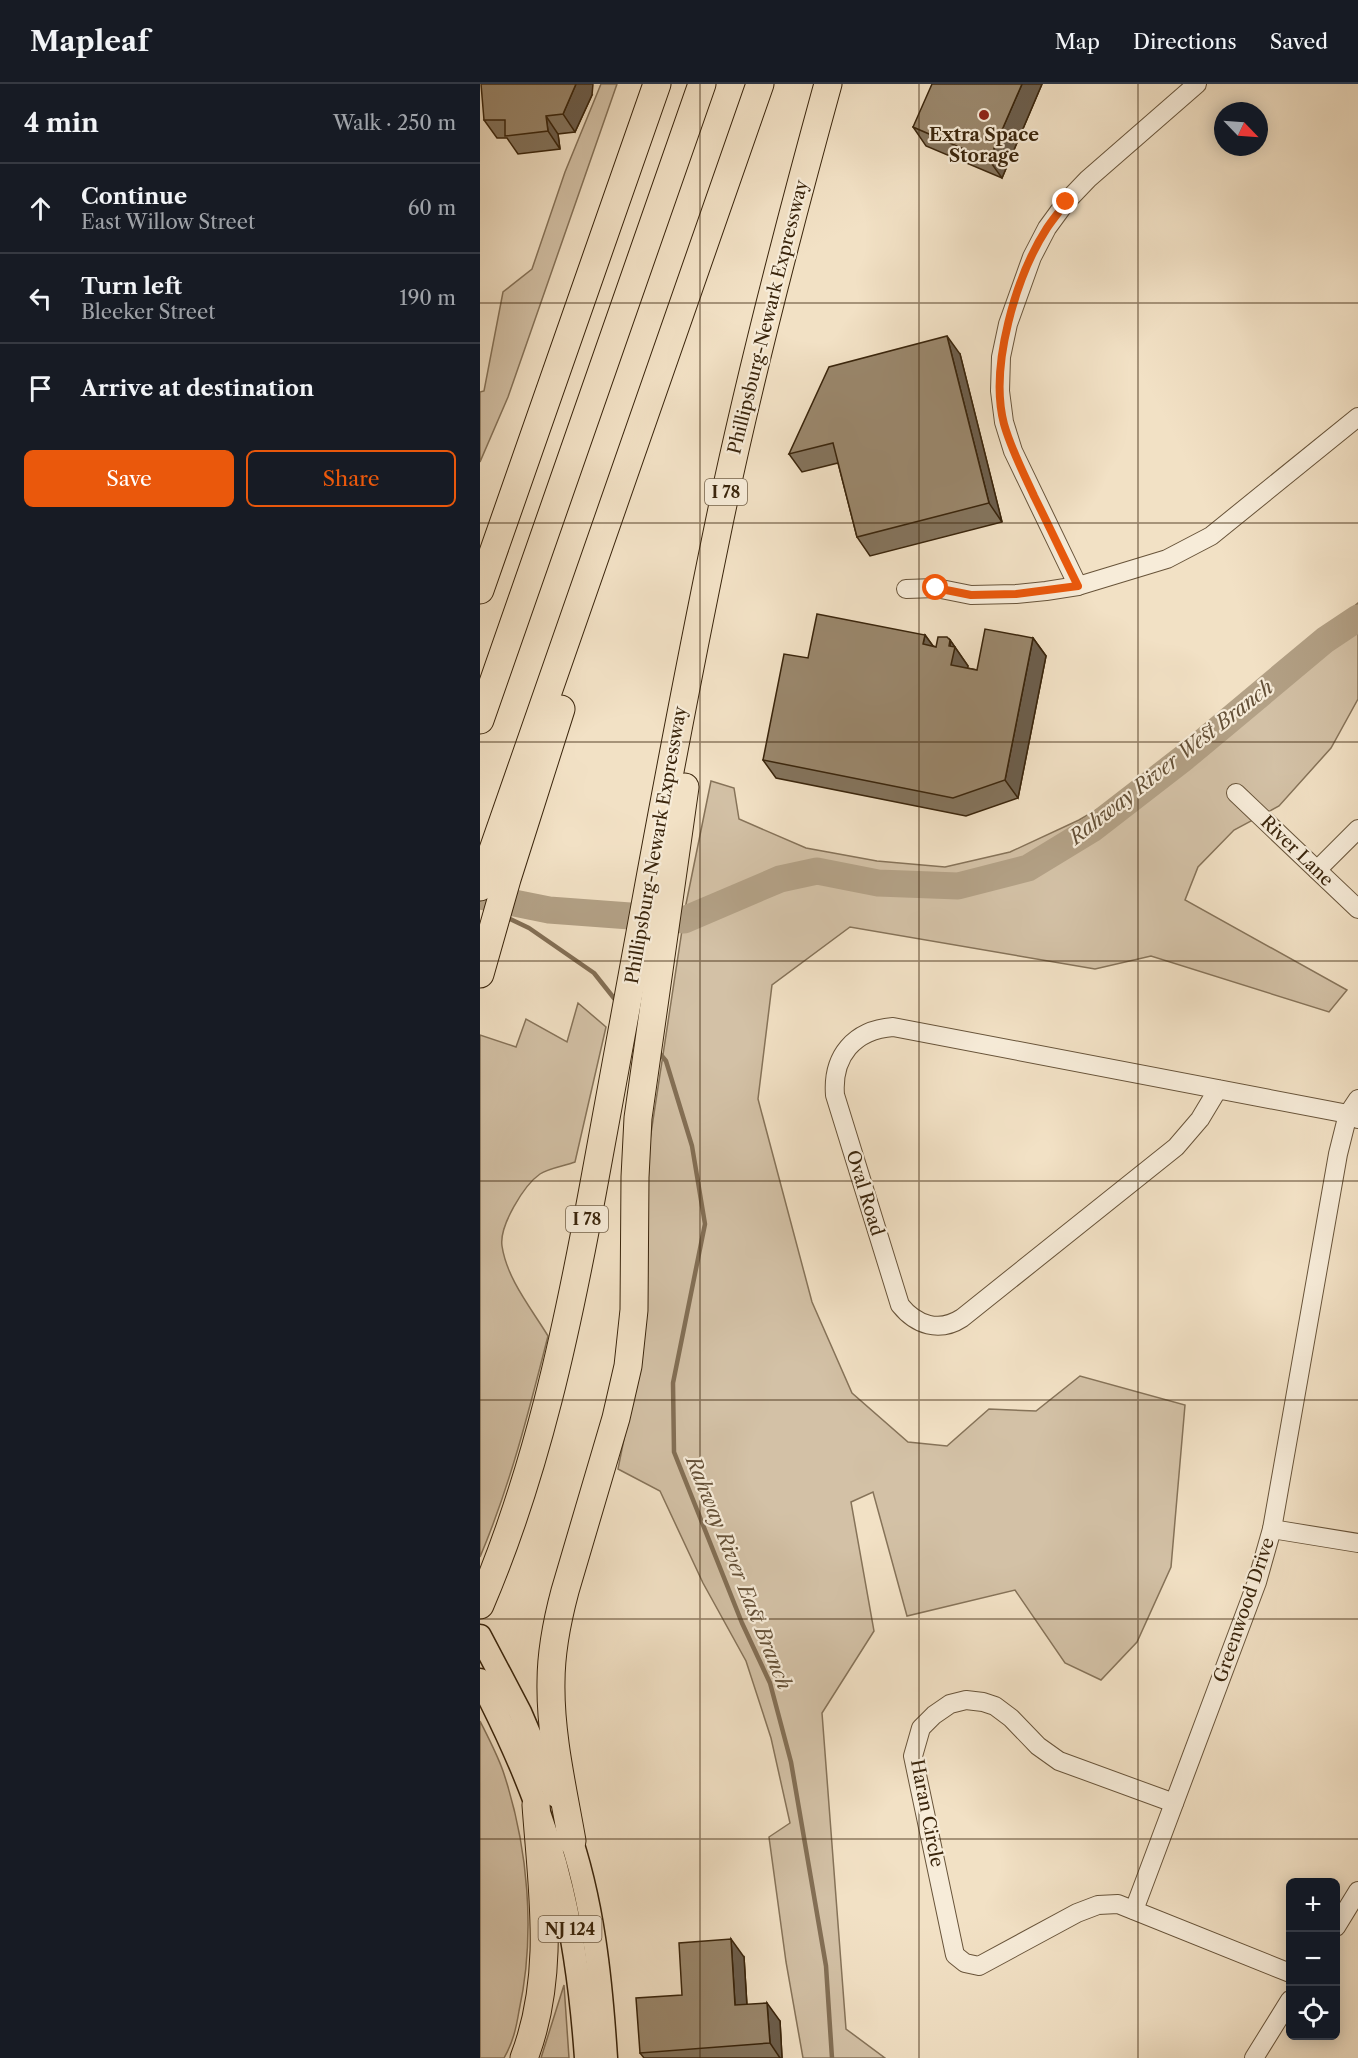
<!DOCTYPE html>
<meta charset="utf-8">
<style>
body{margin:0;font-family:"Libre Caslon Text",serif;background:#242831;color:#f1f3f6}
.controls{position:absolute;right:18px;bottom:18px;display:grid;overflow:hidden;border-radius:9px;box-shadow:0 3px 15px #0003}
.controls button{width:54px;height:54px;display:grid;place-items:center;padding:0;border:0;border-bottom:2px solid #363941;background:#171b24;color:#f1f3f6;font:30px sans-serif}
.compass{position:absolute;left:734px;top:18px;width:54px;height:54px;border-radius:50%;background:#171b24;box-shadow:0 3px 15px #0003;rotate:115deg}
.stop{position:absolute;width:18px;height:18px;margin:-14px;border:4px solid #ea580c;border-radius:50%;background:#fff}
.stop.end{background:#ea580c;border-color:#fff;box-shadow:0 2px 6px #0008}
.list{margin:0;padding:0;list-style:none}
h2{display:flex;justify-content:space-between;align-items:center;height:78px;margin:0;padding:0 24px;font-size:26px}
h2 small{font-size:20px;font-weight:400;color:#9ea1a6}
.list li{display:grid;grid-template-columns:39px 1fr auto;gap:18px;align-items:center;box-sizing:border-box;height:90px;padding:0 24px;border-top:2px solid #363941}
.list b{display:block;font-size:22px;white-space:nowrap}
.list p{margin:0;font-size:20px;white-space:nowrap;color:#9ea1a6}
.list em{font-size:20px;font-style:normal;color:#9ea1a6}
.actions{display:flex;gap:12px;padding:18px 24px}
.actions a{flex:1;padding:14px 0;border:2px solid #ea580c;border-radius:9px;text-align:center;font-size:21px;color:#ea580c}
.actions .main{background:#ea580c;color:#fff}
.icon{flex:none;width:33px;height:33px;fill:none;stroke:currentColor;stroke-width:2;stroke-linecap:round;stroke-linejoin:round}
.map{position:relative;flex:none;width:878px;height:1974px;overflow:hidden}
header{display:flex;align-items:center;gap:36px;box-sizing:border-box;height:84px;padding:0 30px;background:#171b24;border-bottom:2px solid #363941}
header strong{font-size:28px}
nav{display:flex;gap:33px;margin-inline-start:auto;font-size:21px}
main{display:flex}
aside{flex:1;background:#171b24}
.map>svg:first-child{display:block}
.green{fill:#d3c1a6;stroke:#867359;stroke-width:1.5}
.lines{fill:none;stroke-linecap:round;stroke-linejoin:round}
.stream{stroke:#836f55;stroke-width:4.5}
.river{stroke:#b3a186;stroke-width:27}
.minor-casing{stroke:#68543a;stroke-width:20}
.major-casing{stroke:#3a250c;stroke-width:25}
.highway-casing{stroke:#3a250c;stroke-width:29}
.minor{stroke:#f7ecd9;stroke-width:18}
.major{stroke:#f2e1c5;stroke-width:22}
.highway{stroke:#f2e1c5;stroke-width:27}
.wall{fill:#84745d;stroke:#3a250c;stroke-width:1.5}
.shaded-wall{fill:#6c5e4c;stroke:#3a250c;stroke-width:1.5}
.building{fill:#9a876c;stroke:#3a250c;stroke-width:1.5}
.route{stroke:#ea580c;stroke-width:8}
.grid{fill:none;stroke:#3a250c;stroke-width:1.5;stroke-opacity:0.55}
.poi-dot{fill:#8f2418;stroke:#f7ecd9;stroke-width:2}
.labels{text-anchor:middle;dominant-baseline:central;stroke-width:4.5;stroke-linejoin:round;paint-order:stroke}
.shield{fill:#f7ecd9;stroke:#73614a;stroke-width:1.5}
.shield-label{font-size:16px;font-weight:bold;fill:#3a250c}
.poi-label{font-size:18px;font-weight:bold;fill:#3a250c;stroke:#f7ecd9}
.street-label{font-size:18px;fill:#3a250c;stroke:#f7ecd9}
.water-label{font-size:20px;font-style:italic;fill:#645037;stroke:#f7ecd9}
</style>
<header>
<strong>Mapleaf</strong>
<nav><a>Map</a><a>Directions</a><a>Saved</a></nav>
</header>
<main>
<aside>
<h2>4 min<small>Walk · 250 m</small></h2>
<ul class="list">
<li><svg class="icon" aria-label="ahead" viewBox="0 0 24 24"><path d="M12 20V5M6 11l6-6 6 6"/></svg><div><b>Continue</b><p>East Willow Street</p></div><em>60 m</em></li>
<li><svg class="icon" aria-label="left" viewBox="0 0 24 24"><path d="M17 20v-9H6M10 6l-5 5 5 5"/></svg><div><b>Turn left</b><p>Bleeker Street</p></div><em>190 m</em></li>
<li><svg class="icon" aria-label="arrive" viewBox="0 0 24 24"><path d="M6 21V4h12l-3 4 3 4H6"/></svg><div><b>Arrive at destination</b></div></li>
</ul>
<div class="actions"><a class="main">Save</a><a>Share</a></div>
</aside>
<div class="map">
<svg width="878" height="1974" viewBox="0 0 878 1974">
<rect width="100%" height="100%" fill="#f2e1c5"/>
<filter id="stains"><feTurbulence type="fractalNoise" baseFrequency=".00333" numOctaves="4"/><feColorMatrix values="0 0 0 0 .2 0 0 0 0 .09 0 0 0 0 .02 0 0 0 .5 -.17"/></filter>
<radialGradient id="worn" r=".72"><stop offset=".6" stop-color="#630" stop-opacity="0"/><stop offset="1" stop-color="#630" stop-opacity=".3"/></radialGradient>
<g class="green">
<polygon points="121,0 137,0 28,313 0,378 0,308 4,307 23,208 52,185 85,88"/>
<polygon points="878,519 878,615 851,664 799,722 754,746 718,783 705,816 867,906 849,928 671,872 615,885 370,843 292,901 278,1015 332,1218 372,1309 428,1358 467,1362 509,1325 556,1327 600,1292 705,1321 691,1483 657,1558 621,1596 585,1579 535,1506 427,1532 393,1408 371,1418 394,1547 342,1629 366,1945 405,1974 323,1974 306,1878 289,1753 310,1739 291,1654 266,1577 223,1499 180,1407 138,1385 152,1315 166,1082 206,820 231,697 254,704 259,735 326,764 397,777 465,783 530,768 599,736 663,699"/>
<path d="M98,919L126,943L95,1078C85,1082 69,1084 60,1090C44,1101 19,1142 22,1162C27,1195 51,1224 68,1252C49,1327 30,1402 0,1473V951L36,963L46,935L87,958Z"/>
<path d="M0,1637C8,1653 17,1670 23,1687C48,1762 56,1849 39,1927C36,1945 33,1958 24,1974H0Z"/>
<polygon points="84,1901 89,1974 61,1974"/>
</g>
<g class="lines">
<g class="stream">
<polyline points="0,820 10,825"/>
<polyline points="26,833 49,844 114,889 137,918"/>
<polyline points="177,966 186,977 212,1062 225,1140 193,1299 194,1368 262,1539 290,1599 311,1678 346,1882 352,1974"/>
</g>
<polyline class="river" points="0,812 69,826 204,836 300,795 337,787 398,799 478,802 548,784 612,745 705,673 845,556 878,534"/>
<g class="minor-casing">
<g id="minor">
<polyline points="598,502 533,367 524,338 520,307 521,273 528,240 552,173 567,144 586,118 608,95 717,0"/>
<polyline points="426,505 456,504 491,511 536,510 566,507 598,502 687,475 731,452 878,333"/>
<polyline points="756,709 878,825"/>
<polyline points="837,786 878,745"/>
<path d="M738,1005L720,1035L696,1063L482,1234C459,1249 436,1241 420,1221L355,1011C352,972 374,946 413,943L868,1030L878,1035"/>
<polyline points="792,1445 878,1459"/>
<polyline points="694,1719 579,1677 558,1662 531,1634 515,1622 503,1618 486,1616 470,1620 454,1631 441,1644 433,1672 475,1871 485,1879 499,1882 597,1829 618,1821 638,1820 810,1889"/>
<polyline points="654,1826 777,1498 792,1445 858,1070 868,1030 878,1015"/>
<polyline points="856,1843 878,1807"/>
<polyline points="774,1974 810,1916"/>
</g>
</g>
<g class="major-casing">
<g id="major">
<polyline points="0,1552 40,1628 76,1712"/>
<path d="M0,1596C35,1663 65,1732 82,1806C95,1861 102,1917 106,1974"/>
<path d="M87,1743C113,1816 121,1896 126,1974"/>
</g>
</g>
<g class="highway-casing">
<g id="highway">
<polyline points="0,506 177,0"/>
<polyline points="0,636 222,0"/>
<polyline points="0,803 280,0"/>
<polyline points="0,890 27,795 81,625"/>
<path d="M0,1521C57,1388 87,1246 113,1105C130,1012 147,920 164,827C187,701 211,575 237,449C268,298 307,149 348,0"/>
<path d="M92,1757C83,1705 70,1651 71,1598C71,1567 77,1537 85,1507L136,1334L148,1282L154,1226L155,1093L158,1034L205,703"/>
<path d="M44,1974C76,1891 62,1806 56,1721"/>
</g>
</g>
<use href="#minor" class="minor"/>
<use href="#major" class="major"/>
<use href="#highway" class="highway"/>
</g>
<g class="wall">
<polygon points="562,0 522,94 446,62 433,43"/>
<polygon points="112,11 95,48 78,50 80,65 38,70 27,54 17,54 4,36"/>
<polygon points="480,270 522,438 390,472 377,453 358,379 322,388 309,370"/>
<polygon points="445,551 453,562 456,563 470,556 488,582 487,584 497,586 553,554 566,572 538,714 486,732 296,694 283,676"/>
<polygon points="264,1873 267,1921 300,1937 302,1974 164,1974 160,1969"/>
</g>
<g class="shaded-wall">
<polygon points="96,0 113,0 112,11 95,48 83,30"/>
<polygon points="542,0 562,0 522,94 509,76"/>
<polygon points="66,32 78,50 80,65 68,47"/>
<polygon points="467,252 480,270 522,438 509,419"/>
<polygon points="445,551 458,569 443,560"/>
<polygon points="553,554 566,572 538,714 525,696"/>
<polygon points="470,556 488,582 484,599 471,581"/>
<polygon points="251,1855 264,1873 268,1940 255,1921"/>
<polygon points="287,1919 300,1937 302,1974 300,1974 290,1959"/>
</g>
<g class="building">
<polygon points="1,0 96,0 83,30 66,32 68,47 25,52 25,36 4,36"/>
<polygon points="452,0 542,0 509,76 433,43"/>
<polygon points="467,252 509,419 377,453 353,359 309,370 349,283"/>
<polygon points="337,530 445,551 443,560 456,563 458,553 467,553 470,556 469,562 475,563 471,581 497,586 505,545 553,554 525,696 473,714 283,676 304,570 328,574"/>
<polygon points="251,1855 255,1921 287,1919 290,1959 160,1969 156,1914 202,1911 199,1859"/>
</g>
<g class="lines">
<path class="route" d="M456,504L491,511L536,510L598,502C583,472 569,442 554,412C543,388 531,365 524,340C509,283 536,192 567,144C573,135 580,127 586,118"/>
</g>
<path class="grid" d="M220,0V1974M439,0V1974M658,0V1974M0,219H878M0,439H878M0,658H878M0,877H878M0,1097H878M0,1316H878M0,1535H878M0,1755H878"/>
<circle class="poi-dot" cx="504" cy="31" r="6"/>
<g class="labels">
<g class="shield">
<rect x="225" y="395" width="42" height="26" rx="4.5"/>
<rect x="86" y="1122" width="42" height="26" rx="4.5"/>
<rect x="58.5" y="1832" width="63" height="26" rx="4.5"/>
</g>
<g class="shield-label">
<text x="246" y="408">I 78</text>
<text x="107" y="1135">I 78</text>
<text x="90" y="1845">NJ 124</text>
</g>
<g class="poi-label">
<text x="504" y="51">Extra Space<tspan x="504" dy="21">Storage</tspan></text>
</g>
<g class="street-label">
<text transform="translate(288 233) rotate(-76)">Phillipsburg-Newark Expressway</text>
<text transform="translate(176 761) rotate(-80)">Phillipsburg-Newark Expressway</text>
<text transform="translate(817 767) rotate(44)">River Lane</text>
<text transform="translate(385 1109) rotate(73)">Oval Road</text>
<text transform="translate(764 1526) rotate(-71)">Greenwood Drive</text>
<text transform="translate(447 1729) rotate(79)">Haran Circle</text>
</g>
<g class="water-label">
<text transform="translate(691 678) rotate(-38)">Rahway River West Branch</text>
<text transform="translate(259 1489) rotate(68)">Rahway River East Branch</text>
</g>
</g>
<rect width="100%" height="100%" filter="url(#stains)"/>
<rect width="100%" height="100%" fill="url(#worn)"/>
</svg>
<div class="controls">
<button>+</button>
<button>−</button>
<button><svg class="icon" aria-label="locate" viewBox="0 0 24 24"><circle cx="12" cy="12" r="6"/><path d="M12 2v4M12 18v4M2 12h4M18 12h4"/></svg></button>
</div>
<svg class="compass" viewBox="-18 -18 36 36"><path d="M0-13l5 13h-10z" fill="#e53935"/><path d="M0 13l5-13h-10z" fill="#9ea1a6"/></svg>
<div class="stop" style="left:456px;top:504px"></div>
<div class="stop end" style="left:586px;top:118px"></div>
</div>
</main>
